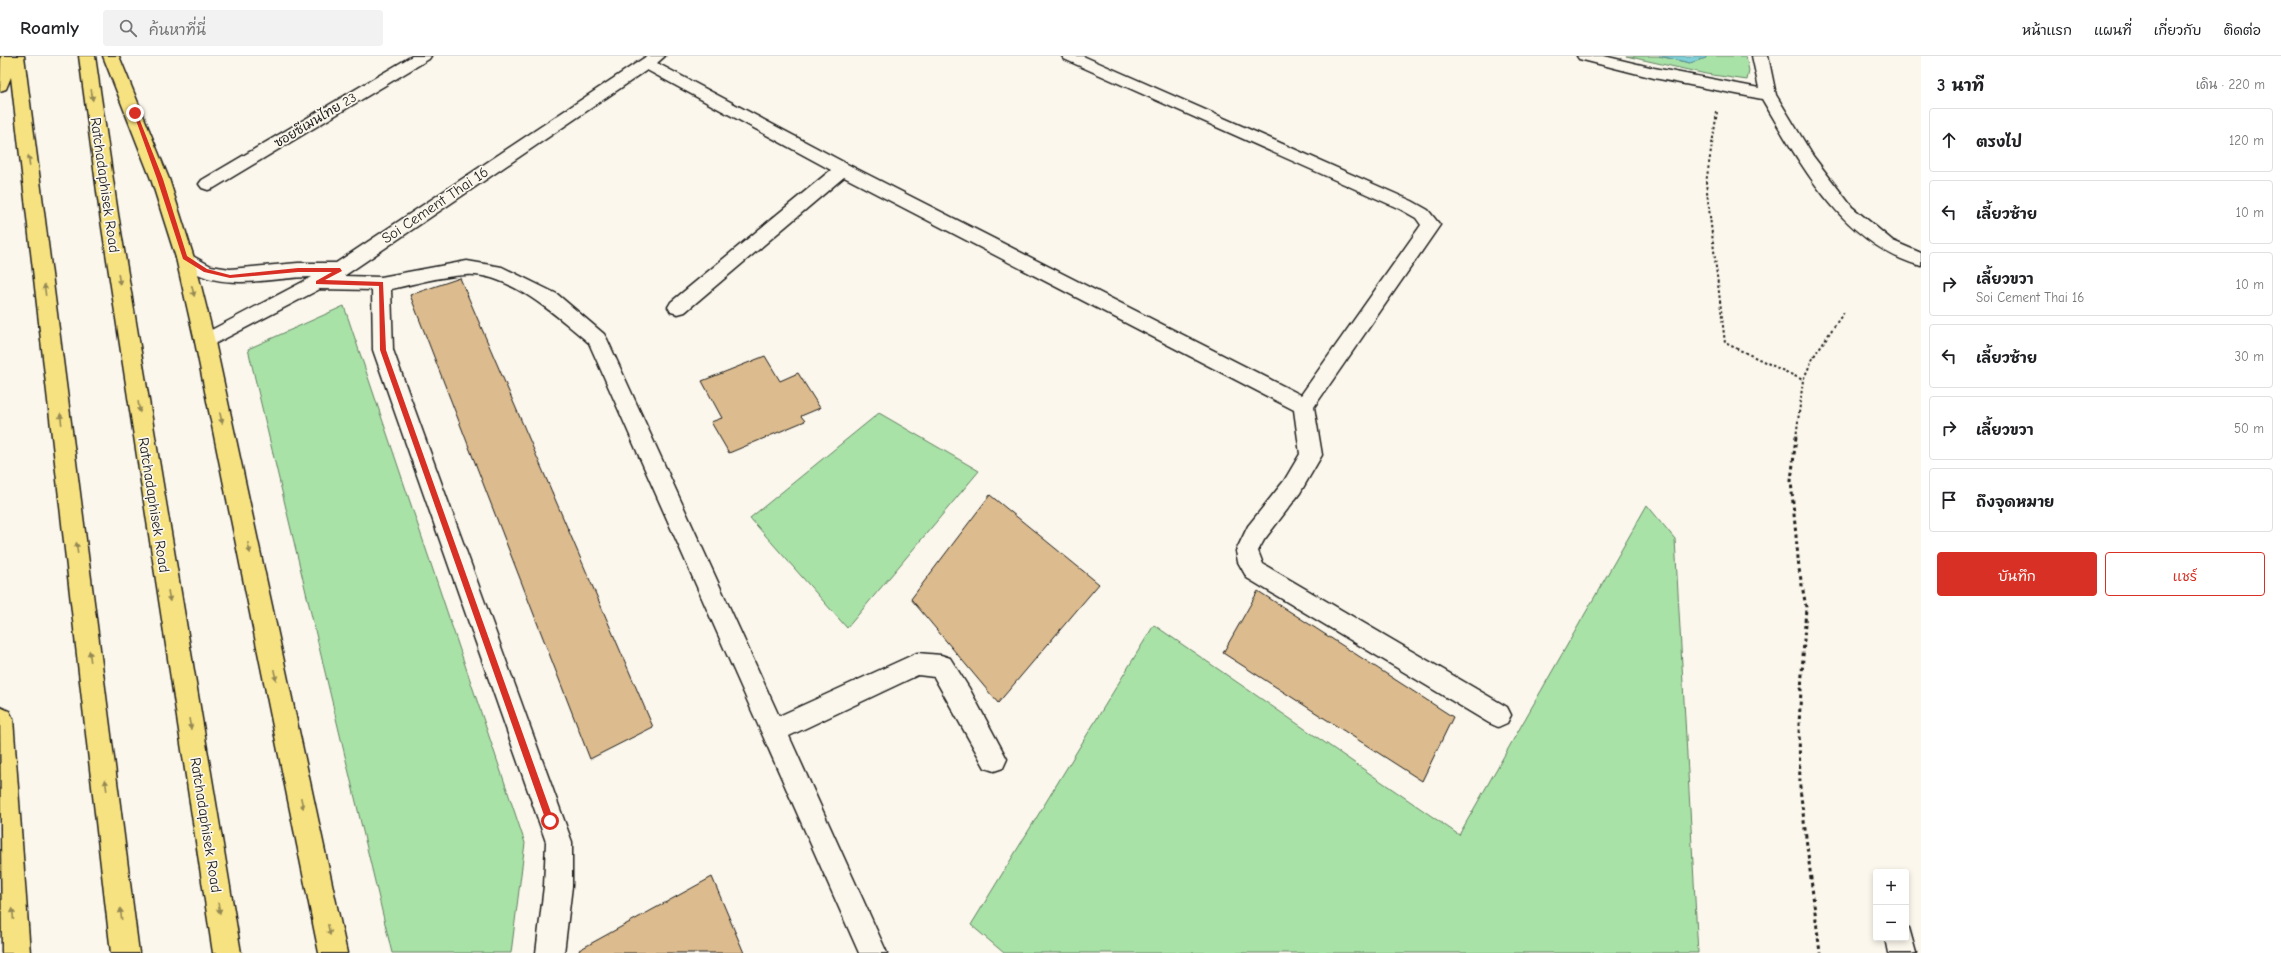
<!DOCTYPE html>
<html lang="th">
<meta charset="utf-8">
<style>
body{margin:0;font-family:"Comic Neue","Playpen Sans Thai",sans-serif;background:#f2f2f2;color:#202124}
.controls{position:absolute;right:12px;bottom:12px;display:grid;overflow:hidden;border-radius:4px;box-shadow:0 2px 6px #0003}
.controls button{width:36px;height:36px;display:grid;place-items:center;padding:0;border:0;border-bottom:1px solid #e0e0e0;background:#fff;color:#202124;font:20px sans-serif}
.stop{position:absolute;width:12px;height:12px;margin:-9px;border:3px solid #d93025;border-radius:50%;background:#fff}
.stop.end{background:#d93025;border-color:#fff;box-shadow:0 1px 4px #0008}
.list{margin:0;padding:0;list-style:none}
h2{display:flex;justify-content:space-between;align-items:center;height:52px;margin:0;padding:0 16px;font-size:17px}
h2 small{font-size:13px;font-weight:400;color:#757577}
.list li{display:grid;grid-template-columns:26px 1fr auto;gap:12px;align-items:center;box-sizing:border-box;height:64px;margin:0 8px 8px;padding:0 8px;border:1px solid #e0e0e0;border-radius:4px}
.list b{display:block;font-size:15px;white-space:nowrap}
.list p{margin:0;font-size:13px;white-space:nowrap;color:#757577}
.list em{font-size:13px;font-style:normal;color:#757577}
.actions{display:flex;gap:8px;padding:12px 16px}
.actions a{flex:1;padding:9px 0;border:1px solid #d93025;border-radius:4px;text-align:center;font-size:14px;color:#d93025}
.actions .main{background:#d93025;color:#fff}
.icon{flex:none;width:22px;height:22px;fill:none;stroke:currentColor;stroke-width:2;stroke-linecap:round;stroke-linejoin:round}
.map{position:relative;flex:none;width:1921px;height:897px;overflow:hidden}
header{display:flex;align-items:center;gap:24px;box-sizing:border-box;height:56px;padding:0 20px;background:#fff;border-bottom:1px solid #e0e0e0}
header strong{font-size:19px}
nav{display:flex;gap:22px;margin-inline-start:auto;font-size:14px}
.search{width:280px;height:36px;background:#f2f2f2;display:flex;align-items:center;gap:10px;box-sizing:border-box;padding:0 14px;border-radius:4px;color:#757577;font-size:15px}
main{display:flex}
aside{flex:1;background:#fff}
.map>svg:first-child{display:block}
.green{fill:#a9e2a7;stroke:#627f62}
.water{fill:#7fd0d8;stroke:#57888d}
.building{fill:#dcbc8f;stroke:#1c1c1c}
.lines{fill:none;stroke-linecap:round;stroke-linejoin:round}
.minor-casing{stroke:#1c1c1c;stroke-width:3}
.major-casing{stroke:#1c1c1c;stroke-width:3}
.path-far1{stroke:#1c1c1c;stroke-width:2;stroke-dasharray:2.5 2.5;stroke-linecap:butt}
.path{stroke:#1c1c1c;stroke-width:3;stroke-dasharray:3.5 3.5;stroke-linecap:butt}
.minor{fill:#fbf7ec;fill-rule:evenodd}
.major{fill:#f7e281;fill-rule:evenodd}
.oneway{fill:#948954}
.route{fill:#d93025}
.labels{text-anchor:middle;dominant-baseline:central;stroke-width:3.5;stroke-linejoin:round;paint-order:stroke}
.far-street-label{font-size:13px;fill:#1c1c1c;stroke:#fbf7ec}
.street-label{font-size:15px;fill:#1c1c1c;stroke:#fbf7ec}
</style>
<header>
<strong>Roamly</strong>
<div class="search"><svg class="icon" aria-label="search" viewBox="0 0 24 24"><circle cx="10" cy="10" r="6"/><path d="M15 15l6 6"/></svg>ค้นหาที่นี่</div>
<nav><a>หน้าแรก</a><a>แผนที่</a><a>เกี่ยวกับ</a><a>ติดต่อ</a></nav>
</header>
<main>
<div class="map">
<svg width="1921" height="897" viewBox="0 0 1921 897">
<rect width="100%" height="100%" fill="#fbf7ec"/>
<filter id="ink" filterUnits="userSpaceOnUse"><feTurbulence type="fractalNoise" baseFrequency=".025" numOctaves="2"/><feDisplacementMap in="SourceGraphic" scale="8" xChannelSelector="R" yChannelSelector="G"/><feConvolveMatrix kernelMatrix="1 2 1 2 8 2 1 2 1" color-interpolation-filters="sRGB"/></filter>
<g filter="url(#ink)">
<g class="green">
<polygon points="1626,0 1659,0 1690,7 1705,2 1706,0 1746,0 1749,15 1747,24 1706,18"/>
<polygon points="344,250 525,787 511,897 392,897 248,293"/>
<polygon points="879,357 979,415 847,572 750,462"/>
<polygon points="1647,449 1675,483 1698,897 1004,897 971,869 1154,569 1459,779"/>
</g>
<polygon class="water" points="1659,0 1706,0 1706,2 1690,7"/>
<g class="building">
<polygon points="460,222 653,671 590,703 410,239"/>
<polygon points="765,300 780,325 798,317 820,352 801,360 805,365 729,397 711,366 722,362 702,325"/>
<polygon points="990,439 1099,528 998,647 911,543"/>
<polygon points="1258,535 1453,661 1422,725 1223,597"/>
<polygon points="712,821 744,897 580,897 579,894"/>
</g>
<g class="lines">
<g class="minor-casing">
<g id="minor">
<polygon points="412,0 431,0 429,3 214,132 208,134 202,132 199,128 202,124"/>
<path d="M647,0H665L657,7L849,109L1301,339L1421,169L1416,162L1400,153L1064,3L1062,0H1083L1412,145L1428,154L1440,169L1314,351L1322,399L1300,437L1264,484L1258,495L1263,508L1507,651L1511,659L1507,667L1498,671L1489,667L1247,522L1238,506L1236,495L1248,470L1284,425L1300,398L1294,354L844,121L685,256L678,258L671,256L668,251L671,246L831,114L647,14L344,220L381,221L467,205L502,211L557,238L604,278L607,283L779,660L917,597L941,599L950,602L969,632L1007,703L1003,712L994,715L985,712L934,621L918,619L789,680L887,897H859L589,287C558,261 509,216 466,219C441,220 415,228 391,233L393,294L572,786V830L564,897H536L544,830L546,786L373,294L372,234L320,233L205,293L198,291L195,286L198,281L312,221C272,221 226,236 190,214C184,210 179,208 176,202L178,197L185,196L211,210L230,213L298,207H336Z"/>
<path d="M1577,0H1604L1654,12L1759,32L1752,0H1768L1776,39L1813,100L1852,151L1893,185L1921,197V210C1842,188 1801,109 1762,43L1654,22L1579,3Z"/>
<polygon points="1906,871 1909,872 1916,897 1888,897 1885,882 1906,882"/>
</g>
</g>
<g class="major-casing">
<g id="major">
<polygon points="1,0 24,0 139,897 111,897 11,21 6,33 0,35"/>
<polygon points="79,0 95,0 118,158 241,897 213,897 100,158"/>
<polygon points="103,0 119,0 169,123 194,202 215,286 347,897 319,897 195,286 176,202 151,123"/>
<polygon points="0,651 9,655 13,663 30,897 2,897"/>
</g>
</g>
<g class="path-far1">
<polyline points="1717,56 1706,127 1725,287 1803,324"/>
<polyline points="1796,382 1803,324 1814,300 1844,256"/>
</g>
<polyline class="path" points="1796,381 1791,425 1799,513 1806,551 1799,668 1800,732 1820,897"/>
<use href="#minor" class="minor"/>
<use href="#major" class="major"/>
</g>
<defs><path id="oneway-solid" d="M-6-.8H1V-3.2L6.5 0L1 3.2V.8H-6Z"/></defs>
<g class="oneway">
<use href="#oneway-solid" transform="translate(92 39) rotate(82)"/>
<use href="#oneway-solid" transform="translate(29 105) rotate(-97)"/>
<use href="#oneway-solid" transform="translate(119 223) rotate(81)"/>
<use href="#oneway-solid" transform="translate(45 234) rotate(-97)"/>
<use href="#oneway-solid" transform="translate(193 235) rotate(76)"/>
<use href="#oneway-solid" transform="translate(139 351) rotate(81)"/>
<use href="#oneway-solid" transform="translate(221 362) rotate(78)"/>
<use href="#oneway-solid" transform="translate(61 363) rotate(-97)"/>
<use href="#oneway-solid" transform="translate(77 492) rotate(-97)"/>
<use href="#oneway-solid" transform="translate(249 492) rotate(78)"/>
<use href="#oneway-solid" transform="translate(169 540) rotate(81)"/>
<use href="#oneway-solid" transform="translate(90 600) rotate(-97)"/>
<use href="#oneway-solid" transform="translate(275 619) rotate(78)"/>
<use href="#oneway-solid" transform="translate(190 668) rotate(81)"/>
<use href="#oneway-solid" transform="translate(106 729) rotate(-97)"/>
<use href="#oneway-solid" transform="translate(302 747) rotate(78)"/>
<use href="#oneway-solid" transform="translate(219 852) rotate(81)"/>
<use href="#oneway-solid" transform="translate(13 858) rotate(-94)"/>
<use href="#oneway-solid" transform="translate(121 858) rotate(-97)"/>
<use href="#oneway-solid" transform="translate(329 874) rotate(78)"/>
</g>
</g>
<polygon class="route" points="133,56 137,57 163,123 187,200 207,213 230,219 298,212 340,212 342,215 325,224 383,226 386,294 554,765 553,768 548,768 546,765 380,294 379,230 316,228 316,225 332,216 298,216 230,222 204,216 183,203 157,123"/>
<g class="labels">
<g class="far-street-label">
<text transform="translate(315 64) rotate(-31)">ซอยซีเมนไทย 23</text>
</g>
<g class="street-label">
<text transform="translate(105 129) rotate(82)">Ratchadaphisek Road</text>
<text transform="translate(435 149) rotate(-34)">Soi Cement Thai 16</text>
<text transform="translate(154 449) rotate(81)">Ratchadaphisek Road</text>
<text transform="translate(206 769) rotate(81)">Ratchadaphisek Road</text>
</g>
</g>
</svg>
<div class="controls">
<button>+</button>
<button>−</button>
</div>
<div class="stop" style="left:550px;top:765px"></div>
<div class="stop end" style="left:135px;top:57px"></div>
</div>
<aside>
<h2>3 นาที<small>เดิน · 220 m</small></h2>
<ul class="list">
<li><svg class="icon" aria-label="ahead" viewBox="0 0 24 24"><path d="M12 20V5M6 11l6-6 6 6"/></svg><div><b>ตรงไป</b></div><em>120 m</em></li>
<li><svg class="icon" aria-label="left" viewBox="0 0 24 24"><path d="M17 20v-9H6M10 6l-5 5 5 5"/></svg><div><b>เลี้ยวซ้าย</b></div><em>10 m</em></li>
<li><svg class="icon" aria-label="right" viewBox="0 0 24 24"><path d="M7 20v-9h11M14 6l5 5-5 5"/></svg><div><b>เลี้ยวขวา</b><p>Soi Cement Thai 16</p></div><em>10 m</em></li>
<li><svg class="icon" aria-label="left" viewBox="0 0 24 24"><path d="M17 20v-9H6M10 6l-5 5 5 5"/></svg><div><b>เลี้ยวซ้าย</b></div><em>30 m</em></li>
<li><svg class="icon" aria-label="right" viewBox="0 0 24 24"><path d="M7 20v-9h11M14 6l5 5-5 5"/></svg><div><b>เลี้ยวขวา</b></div><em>50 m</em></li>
<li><svg class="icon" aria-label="arrive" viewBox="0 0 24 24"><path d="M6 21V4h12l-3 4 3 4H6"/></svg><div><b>ถึงจุดหมาย</b></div></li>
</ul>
<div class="actions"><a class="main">บันทึก</a><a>แชร์</a></div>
</aside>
</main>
